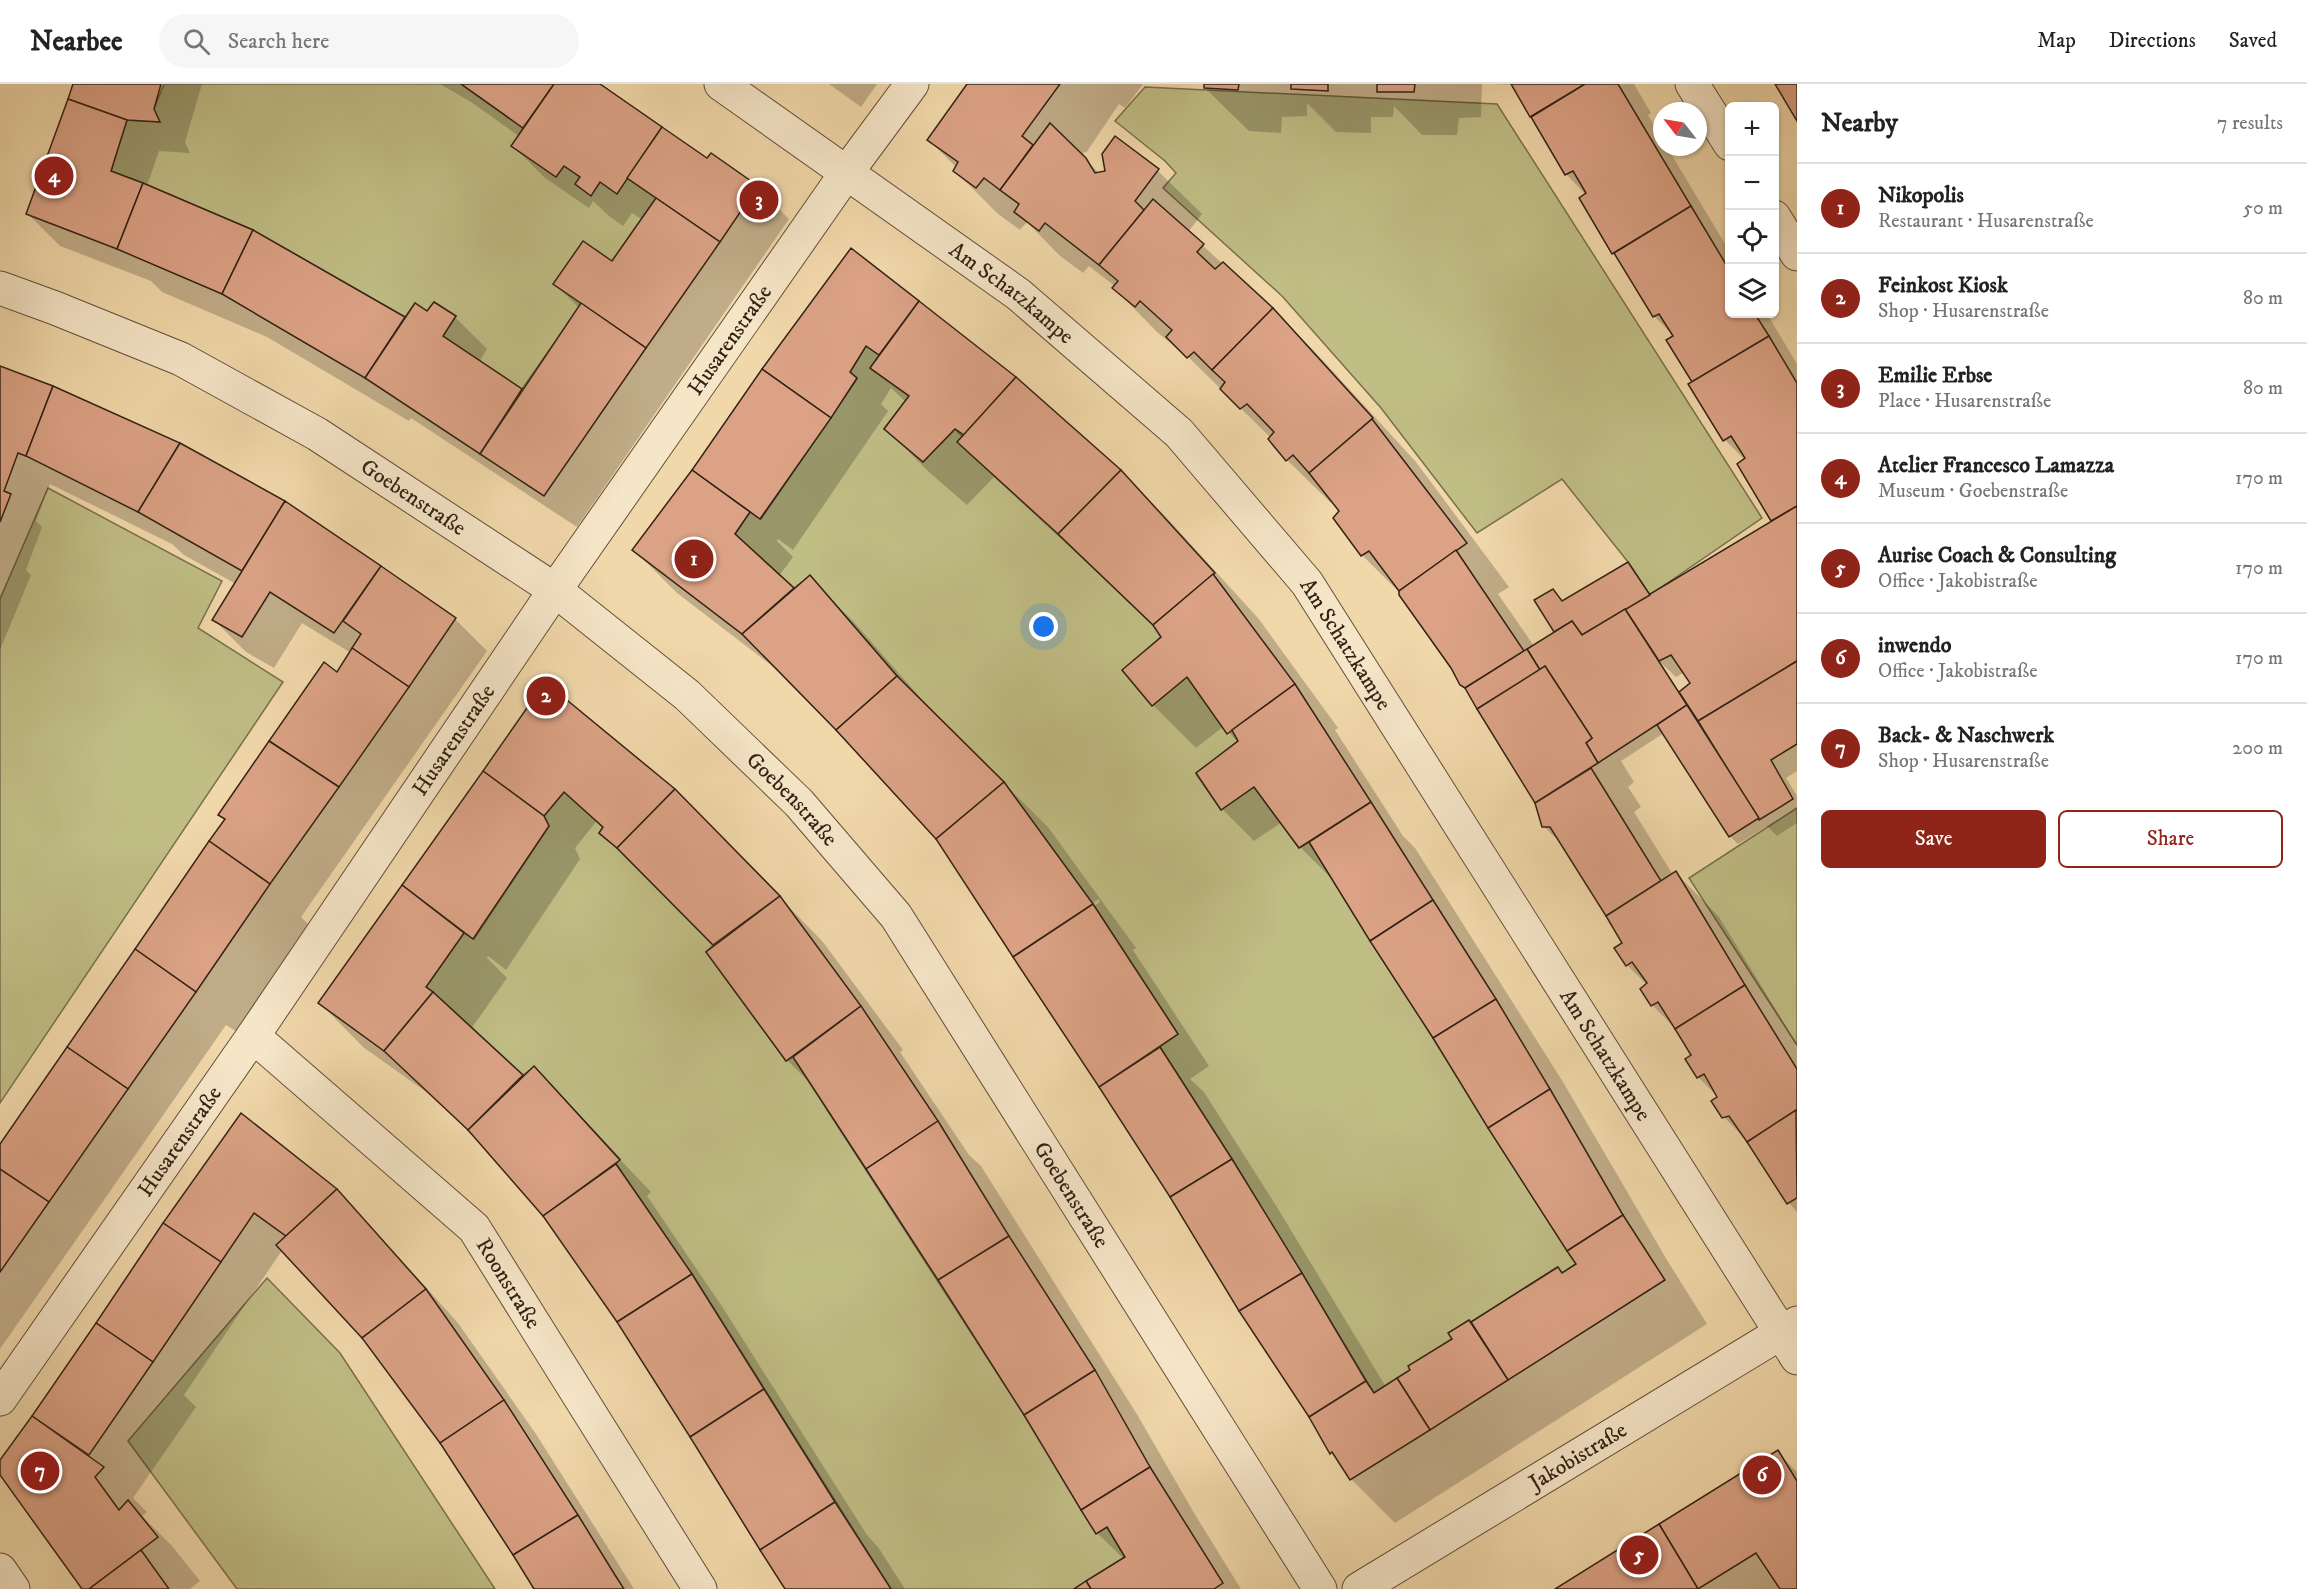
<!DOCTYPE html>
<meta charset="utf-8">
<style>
body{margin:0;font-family:"IM FELL DW Pica",serif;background:#f6f6f6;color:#222}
.controls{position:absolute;right:18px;top:18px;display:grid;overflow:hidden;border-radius:9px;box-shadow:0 2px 4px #0004}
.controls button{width:54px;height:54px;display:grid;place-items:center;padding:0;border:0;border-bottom:2px solid #e0e0e0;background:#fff;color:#222;font:30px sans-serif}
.compass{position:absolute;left:1653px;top:18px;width:54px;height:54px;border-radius:50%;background:#fff;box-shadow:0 2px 4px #0004;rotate:301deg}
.you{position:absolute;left:1044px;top:543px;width:21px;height:21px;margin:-15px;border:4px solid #fff;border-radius:50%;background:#1a73e8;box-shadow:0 0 0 9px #1a73e833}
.badge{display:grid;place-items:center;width:39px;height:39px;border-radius:50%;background:#8f2418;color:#fff;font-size:20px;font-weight:700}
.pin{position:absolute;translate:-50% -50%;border:3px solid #fff;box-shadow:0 2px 6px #0006}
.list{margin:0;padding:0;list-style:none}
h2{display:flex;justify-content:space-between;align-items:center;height:78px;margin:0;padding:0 24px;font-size:26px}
h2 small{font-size:20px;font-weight:400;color:#767676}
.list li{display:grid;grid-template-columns:39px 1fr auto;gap:18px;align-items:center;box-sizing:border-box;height:90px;padding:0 24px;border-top:2px solid #e0e0e0}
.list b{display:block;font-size:22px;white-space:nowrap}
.list p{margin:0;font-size:20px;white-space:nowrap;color:#767676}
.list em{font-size:20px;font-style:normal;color:#767676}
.actions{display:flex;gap:12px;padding:18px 24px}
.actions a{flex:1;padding:14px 0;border:2px solid #8f2418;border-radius:9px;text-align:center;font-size:21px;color:#8f2418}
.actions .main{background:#8f2418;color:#fff}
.icon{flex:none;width:33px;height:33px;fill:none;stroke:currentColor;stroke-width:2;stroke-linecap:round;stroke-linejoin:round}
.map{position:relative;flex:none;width:1797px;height:1505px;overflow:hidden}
header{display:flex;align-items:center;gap:36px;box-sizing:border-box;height:84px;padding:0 30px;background:#fff;border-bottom:2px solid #e0e0e0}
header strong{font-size:28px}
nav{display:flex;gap:33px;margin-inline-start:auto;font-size:21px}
.search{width:420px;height:54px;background:#f6f6f6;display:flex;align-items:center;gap:15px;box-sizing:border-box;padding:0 21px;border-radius:33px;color:#767676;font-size:22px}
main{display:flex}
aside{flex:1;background:#fff}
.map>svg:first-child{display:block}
.green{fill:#c0bd85;stroke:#796f4c;stroke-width:1.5}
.shadow{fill:#0003;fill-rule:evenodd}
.building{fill:#dba285;stroke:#322114;stroke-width:1.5}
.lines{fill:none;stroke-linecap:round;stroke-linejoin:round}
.minor-casing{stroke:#624f3a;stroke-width:35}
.minor{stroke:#f6e6c8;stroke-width:33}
.labels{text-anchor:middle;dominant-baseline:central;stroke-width:5;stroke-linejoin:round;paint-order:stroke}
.street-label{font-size:22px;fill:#322114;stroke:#f6e6c8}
</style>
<header>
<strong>Nearbee</strong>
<div class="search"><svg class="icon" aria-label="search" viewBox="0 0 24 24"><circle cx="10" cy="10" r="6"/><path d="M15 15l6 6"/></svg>Search here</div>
<nav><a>Map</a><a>Directions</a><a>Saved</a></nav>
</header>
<main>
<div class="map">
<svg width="1797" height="1505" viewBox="0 0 1797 1505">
<rect width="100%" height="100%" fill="#f1d8aa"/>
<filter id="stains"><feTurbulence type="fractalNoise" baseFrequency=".00333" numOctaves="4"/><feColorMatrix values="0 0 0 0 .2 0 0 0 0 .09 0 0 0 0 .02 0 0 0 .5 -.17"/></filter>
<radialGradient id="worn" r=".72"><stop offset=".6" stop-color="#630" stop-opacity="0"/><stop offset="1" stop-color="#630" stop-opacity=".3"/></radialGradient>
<g class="green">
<polygon points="164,0 461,0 523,44 512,62 556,93 564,82 580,93 575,100 591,111 600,98 617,110 627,94 656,114 522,305 443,252 456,232 434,218 427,227 415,219 405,233 253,146 111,87 127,36 159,38 154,25"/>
<polygon points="1145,3 1497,20 1762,434 1650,511 1628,478 1562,395 1477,449 1381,324 1282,212 1163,104 1176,89 1165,77 1115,37"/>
<polygon points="866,262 879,271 870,284 909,312 884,345 923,378 955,345 1058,450 1153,541 1161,553 1123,587 1152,622 1187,593 1227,649 1232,646 1238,657 1196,690 1221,726 1254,703 1299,764 1309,758 1576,1180 1562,1189 1557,1183 1471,1238 1469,1236 1449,1249 1452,1255 1409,1282 1410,1286 1374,1309 1232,1075 1160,963 1178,950 1093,820 1004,698 897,592 810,492 794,504 735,450 750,428 761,435 857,295 850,288"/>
<polygon points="48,404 222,497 198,544 283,598 0,1019 0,515"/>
<polygon points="564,708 603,743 599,749 617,764 713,861 706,868 786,977 793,973 1024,1331 1097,1449 1107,1443 1125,1473 1074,1505 891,1505 692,1190 616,1080 620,1075 534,983 523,991 433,908 426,903 464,849 474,855 549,742 544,732"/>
<polygon points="1797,724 1797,961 1689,794"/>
<polygon points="267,1194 340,1269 495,1505 237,1505 128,1357"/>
</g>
<g class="shadow">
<polygon points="74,0 202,0 185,58 190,69 159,67 147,102 253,148 406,235 428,229 455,233 487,265 479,278 522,307 579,224 555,200 613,179 643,136 632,129 623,142 609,132 593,117 589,124 545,94 513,62 520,53 471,18 440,0 597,0 708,76 757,103 789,135 577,443 411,334 409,337 267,253 162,208 151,197 60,162 28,130"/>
<polygon points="829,0 877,0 861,23"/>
<path d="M968,0H1143L1125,24L1119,20L1086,69L1085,67L1082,72L1100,90L1107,88L1115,54L1158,87L1202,130L1188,148L1272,225L1317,270L1416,378L1509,503L1498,510L1534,562L1556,548L1536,517L1563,518L1628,480L1651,511L1774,438L1739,380L1745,376L1725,356L1694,298L1675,253L1654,232L1619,175L1613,169L1586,111L1566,90L1513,1L1491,0H1634L1651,29L1648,31L1662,55V63H1667L1730,168V230H1767L1797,280V687L1786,694L1797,712V739L1777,752L1767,742L1738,760L1730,752L1664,649L1621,677L1634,698L1628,703L1641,723L1634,728L1673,791L1676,789L1719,833L1797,960V1128L1789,1119L1748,1058L1724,1033L1719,1014L1698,993L1693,971L1680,949L1652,921L1642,905L1647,901L1627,881L1616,865L1624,859L1564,762L1543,742L1539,723L1468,607L1401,510L1362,471L1341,427L1333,417L1331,419L1287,376L1271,354L1180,265L1179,266L1157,248L1114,204L1115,202L1089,182L1083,189L1059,171L1027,138L1020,146L998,130L955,87L957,84L929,56ZM1661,579L1676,593L1685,588L1692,599L1680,609Z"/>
<polygon points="1205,0 1482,0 1481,33 1459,34 1457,51 1422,51 1394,22 1393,33 1371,33 1371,49 1336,48 1307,19 1307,32 1282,33 1281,49 1249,47 1205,4"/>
<path d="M851,166L1015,295L1120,387L1165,432L1258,534L1338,644L1335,646L1403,752L1415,764L1563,998L1667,1176L1707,1240L1395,1439L1351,1395L1332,1369L1171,1112L938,754L784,591L677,509L634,466L693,387ZM891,304L906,318L886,345L929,388L967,421L994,393L1158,545L1163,553L1153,621L1196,664L1224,642L1238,659L1198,690L1222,725L1254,757L1282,738L1300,763L1332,795L1578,1180L1563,1190L1558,1185L1471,1239L1454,1255L1386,1303L1275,1120L1204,1008L1190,995L1209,982L1133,866L1136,864L1048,743L939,635L853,537L809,494L794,506L779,492L793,473L777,457L778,455L793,466L888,327L881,320ZM1099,815L1100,818L1023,868L1021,866Z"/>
<polygon points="0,284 284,418 455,535 487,567 301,833 313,845 240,950 226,941 0,1265 0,1061 226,736 220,730 337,590 351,569 302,539 274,584 246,568 214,536 236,500 184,471 172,460 50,400 36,437 42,443 26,486 31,491 0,566"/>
<polygon points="545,600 718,750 823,858 903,966 900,968 969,1071 981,1082 1138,1332 1194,1429 1241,1505 1077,1505 1124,1475 1097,1449 1026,1330 816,1005 787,976 708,868 715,861 648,793 601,749 603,745 596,738 575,764 580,775 506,886 488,872 487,874 507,894 471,945 524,994 534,985 651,1108 647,1112 723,1224 867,1451 878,1463 905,1505 787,1505 618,1237 545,1131 483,1061 429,1010 363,963 320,919"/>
<polygon points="242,1031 336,1106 368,1139 458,1239 536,1350 634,1505 535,1505 441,1358 363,1253 283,1165 184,1311 196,1323 133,1414 147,1428 142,1432 172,1462 200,1497 190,1505 84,1505 0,1389 0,1378"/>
<polygon points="1777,1368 1797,1388 1797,1505 1560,1505"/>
</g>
<g class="building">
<polygon points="73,0 161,0 154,25 160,38 127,36 68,15"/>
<polygon points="461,0 554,0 523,44"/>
<polygon points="554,0 600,0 662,43 617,110 600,98 591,112 575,100 580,93 564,82 556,93 511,62"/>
<polygon points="967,0 1060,0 1022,52 1033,61 1000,106 984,94 976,104 953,87 958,78 927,56"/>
<polygon points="1204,0 1239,0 1238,6 1204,4"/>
<polygon points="1291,0 1328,0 1328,7 1291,5"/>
<polygon points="1377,0 1415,0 1414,8 1377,8"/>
<polygon points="1511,0 1585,0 1530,33"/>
<polygon points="1585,0 1618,0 1691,122 1612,170 1579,114 1586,109 1573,87 1565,91 1531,33"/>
<polygon points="1775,0 1797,0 1797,37"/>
<polygon points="68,15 127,36 111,87 143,99 117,165 26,130"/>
<polygon points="1050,39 1086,74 1095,89 1105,87 1102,70 1115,52 1159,85 1135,117 1144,126 1099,181 1045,139 1039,147 1014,128 1019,120 1000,106"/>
<polygon points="662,43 707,74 711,69 758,102 720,158 627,94"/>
<polygon points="143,99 253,146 222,210 117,165"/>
<polygon points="656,114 720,158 646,264 553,200 583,157 612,177"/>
<polygon points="1153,115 1204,160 1197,168 1215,185 1223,178 1273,224 1212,286 1194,268 1187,274 1166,253 1172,246 1140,217 1135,223 1112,204 1118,197 1099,181"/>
<polygon points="1691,122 1730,187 1730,230 1755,230 1769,252 1692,298 1666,256 1673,252 1659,230 1653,233 1614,169"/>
<polygon points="253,146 405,233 365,294 222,210"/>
<polygon points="851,164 919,217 879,271 866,262 850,288 857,294 831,334 762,285"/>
<polygon points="919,217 1016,293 964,351 955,345 923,378 884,345 909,312 870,284"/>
<polygon points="434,218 456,232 443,252 522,305 480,370 365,294 415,219 427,227"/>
<polygon points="581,219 646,264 544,412 480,370"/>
<polygon points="1273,224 1373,334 1309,389 1293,371 1286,377 1268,355 1274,348 1247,320 1240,325 1220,305 1225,298 1212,286"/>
<polygon points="1769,252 1797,299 1797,422 1771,437 1737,380 1745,374 1731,352 1723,357 1688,300"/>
<polygon points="0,282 53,302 26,372 18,369 4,407 11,410 0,438"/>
<polygon points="762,285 831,334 760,435 692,386"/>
<polygon points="1016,293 1121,386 1058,450 957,358"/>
<polygon points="53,302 180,359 138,428 26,372"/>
<polygon points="1372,335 1467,459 1399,507 1369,467 1361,472 1333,434 1339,427 1309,389"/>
<polygon points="180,359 285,417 242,487 138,428"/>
<polygon points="692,386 750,428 735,450 794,504 742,550 632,466"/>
<polygon points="1121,386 1215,489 1153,541 1058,450"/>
<polygon points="285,417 381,482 334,549 270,508 242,553 212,536"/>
<polygon points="1797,422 1797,577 1698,637 1679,608 1690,599 1671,571 1659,577 1625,525"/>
<polygon points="1456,466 1524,567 1465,604 1460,601 1451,584 1399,511 1399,507"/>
<polygon points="1628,478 1650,511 1582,551 1572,537 1554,548 1534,516 1553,505 1562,517"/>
<polygon points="381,482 456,534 409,603 352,564 361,550 343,537"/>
<polygon points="1213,490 1295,600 1227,650 1187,593 1152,622 1122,586 1161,553 1153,541"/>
<polygon points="810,491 897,592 836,646 742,550"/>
<polygon points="1625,525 1687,621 1598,679 1586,659 1592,654 1545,582 1540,586 1527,565 1572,537 1582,551"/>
<polygon points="352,564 409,603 339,703 269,657 324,578 337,588"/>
<polygon points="1527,565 1540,586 1477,625 1465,604"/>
<polygon points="1797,577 1797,660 1771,676 1793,715 1759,736 1698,637"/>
<polygon points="1545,582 1592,654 1586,659 1598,679 1535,719 1477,625"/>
<polygon points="897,592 1004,698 936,755 836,646"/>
<polygon points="545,598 675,705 617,764 599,749 603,743 564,708 544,732 483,687"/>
<polygon points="1295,600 1371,718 1299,764 1254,703 1221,726 1196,689 1238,657 1232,646"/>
<polygon points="1687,621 1759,734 1729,753 1657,641"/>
<polygon points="269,657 339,703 270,800 209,757 225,735 218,731"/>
<polygon points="1591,684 1661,797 1606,832 1550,743 1542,743 1535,719"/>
<polygon points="483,687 544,732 549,742 473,855 402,801"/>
<polygon points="1004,698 1093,820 1013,873 936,755"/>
<polygon points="675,705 780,812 713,861 617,764"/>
<polygon points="1371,718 1433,816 1370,857 1309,758"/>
<polygon points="209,757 270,800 196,908 135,865"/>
<polygon points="1676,787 1745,901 1675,945 1658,918 1651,922 1640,905 1647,899 1632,878 1626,882 1614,864 1622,859 1606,832"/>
<polygon points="402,801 464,849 426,903 433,908 384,967 318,919"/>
<polygon points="780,812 861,922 786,977 706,868"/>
<polygon points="1433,816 1496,915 1433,954 1370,857"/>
<polygon points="1093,820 1178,950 1099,1003 1013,873"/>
<polygon points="135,865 196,908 128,1005 67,963"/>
<polygon points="1745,901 1797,985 1797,1026 1747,1058 1729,1032 1722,1034 1711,1017 1717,1013 1704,990 1697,994 1685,975 1691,971 1675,945"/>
<polygon points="433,908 523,991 468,1046 384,967"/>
<polygon points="1496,915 1550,1005 1488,1044 1433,954"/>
<polygon points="861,922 938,1037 866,1085 793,973"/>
<polygon points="67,963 128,1005 49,1118 0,1085 0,1060"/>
<polygon points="1160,963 1232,1075 1170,1113 1099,1003"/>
<polygon points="534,982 620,1076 543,1132 468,1046"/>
<polygon points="1550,1005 1623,1131 1567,1167 1488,1044"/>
<polygon points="1796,1026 1797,1114 1787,1120 1747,1058"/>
<polygon points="241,1029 337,1105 286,1152 254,1129 221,1178 163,1139"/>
<polygon points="938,1037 1009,1152 938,1196 866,1085"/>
<polygon points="1232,1075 1302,1189 1239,1227 1170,1113"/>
<polygon points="616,1080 692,1190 617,1238 543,1132"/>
<polygon points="0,1085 49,1118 0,1188"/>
<polygon points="337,1105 426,1205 362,1254 276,1161"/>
<polygon points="1623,1131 1665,1196 1508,1296 1471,1238 1558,1183 1562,1189 1576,1180 1567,1167"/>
<polygon points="163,1139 221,1178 153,1278 96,1239"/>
<polygon points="1009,1152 1095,1286 1024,1331 938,1196"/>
<polygon points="1302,1189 1366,1297 1309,1333 1239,1227"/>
<polygon points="692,1190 764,1305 690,1353 617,1238"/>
<polygon points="426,1205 504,1316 440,1359 362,1254"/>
<polygon points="1469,1236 1508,1296 1430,1346 1397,1294 1410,1286 1408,1282 1452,1255 1448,1249"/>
<polygon points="96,1239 153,1278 89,1371 32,1332"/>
<polygon points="1095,1286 1150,1383 1081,1426 1024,1331"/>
<polygon points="1397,1294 1430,1346 1350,1396 1332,1368 1330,1370 1309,1333 1366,1297 1374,1309"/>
<polygon points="764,1305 835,1418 760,1466 690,1353"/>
<polygon points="504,1316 578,1431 513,1471 440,1359"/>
<polygon points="32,1332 104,1383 95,1393 119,1426 128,1416 158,1453 89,1505 82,1505 0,1391 0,1376"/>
<polygon points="1778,1366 1797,1397 1797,1505 1780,1505 1756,1469 1698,1505 1659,1440"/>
<polygon points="1150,1383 1223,1499 1214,1505 1091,1505 1086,1497 1125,1473 1107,1443 1096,1450 1081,1426"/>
<polygon points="835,1418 891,1505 785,1505 760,1466"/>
<polygon points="578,1431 615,1491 624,1505 534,1505 513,1471"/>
<polygon points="1659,1440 1698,1505 1555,1505"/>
<polygon points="141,1466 169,1505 89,1505"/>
<polygon points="1086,1497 1091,1505 1074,1505"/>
</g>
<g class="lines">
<g class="minor-casing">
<g id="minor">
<path id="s1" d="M721,0L1018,210L1179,349L1307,499L1797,1274"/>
<polyline points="1692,0 1730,60"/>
<polyline points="1774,133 1797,170"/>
<path id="s2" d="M0,204L55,224L181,275L317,350L555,506L687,611L799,719L896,832L1320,1505"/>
<path id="s3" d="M253,952L474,1144L700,1505"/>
<path id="s4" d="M0,1315L253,952L555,506L847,88L912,0"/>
<polyline points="0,1486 13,1505"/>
<path id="s5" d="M1359,1505L1797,1239"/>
</g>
</g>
<use href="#minor" class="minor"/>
</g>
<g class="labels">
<g class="street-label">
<text stroke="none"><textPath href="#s1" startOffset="358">Am Schatzkampe</textPath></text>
<text stroke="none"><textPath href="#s4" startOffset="1286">Husarenstraße</textPath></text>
<text stroke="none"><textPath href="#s2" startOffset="465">Goebenstraße</textPath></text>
<text stroke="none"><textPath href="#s1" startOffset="846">Am Schatzkampe</textPath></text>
<text stroke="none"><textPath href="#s4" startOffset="800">Husarenstraße</textPath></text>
<text stroke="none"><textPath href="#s2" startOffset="951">Goebenstraße</textPath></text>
<text stroke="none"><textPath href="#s1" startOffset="1332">Am Schatzkampe</textPath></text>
<text stroke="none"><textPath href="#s4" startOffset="314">Husarenstraße</textPath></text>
<text stroke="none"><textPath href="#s2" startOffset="1437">Goebenstraße</textPath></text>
<text stroke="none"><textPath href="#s3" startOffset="358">Roonstraße</textPath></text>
<text stroke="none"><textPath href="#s5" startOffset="256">Jakobistraße</textPath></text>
</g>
</g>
<rect width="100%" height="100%" filter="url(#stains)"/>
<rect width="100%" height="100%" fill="url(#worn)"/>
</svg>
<div class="controls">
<button>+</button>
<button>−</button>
<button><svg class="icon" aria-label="locate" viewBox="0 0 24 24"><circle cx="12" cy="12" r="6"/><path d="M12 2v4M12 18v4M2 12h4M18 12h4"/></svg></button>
<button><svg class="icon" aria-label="layers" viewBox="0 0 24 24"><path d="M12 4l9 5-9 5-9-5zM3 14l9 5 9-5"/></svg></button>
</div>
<svg class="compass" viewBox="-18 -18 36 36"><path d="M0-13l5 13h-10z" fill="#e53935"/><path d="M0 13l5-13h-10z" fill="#767676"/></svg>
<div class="you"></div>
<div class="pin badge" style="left:694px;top:475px">1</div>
<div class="pin badge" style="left:546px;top:612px">2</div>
<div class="pin badge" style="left:759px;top:116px">3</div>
<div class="pin badge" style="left:54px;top:92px">4</div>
<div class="pin badge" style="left:1639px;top:1471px">5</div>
<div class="pin badge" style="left:1762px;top:1391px">6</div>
<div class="pin badge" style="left:40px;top:1387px">7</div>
</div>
<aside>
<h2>Nearby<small>7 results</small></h2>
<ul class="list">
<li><span class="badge">1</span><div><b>Nikopolis</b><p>Restaurant · Husarenstraße</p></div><em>50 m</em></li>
<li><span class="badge">2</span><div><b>Feinkost Kiosk</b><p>Shop · Husarenstraße</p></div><em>80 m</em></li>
<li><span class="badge">3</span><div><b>Emilie Erbse</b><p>Place · Husarenstraße</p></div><em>80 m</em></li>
<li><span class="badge">4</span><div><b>Atelier Francesco Lamazza</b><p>Museum · Goebenstraße</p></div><em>170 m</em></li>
<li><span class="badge">5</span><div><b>Aurise Coach &amp; Consulting</b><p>Office · Jakobistraße</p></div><em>170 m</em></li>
<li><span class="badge">6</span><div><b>inwendo</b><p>Office · Jakobistraße</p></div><em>170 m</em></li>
<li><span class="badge">7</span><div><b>Back- &amp; Naschwerk</b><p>Shop · Husarenstraße</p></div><em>200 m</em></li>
</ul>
<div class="actions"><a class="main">Save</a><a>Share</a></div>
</aside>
</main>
